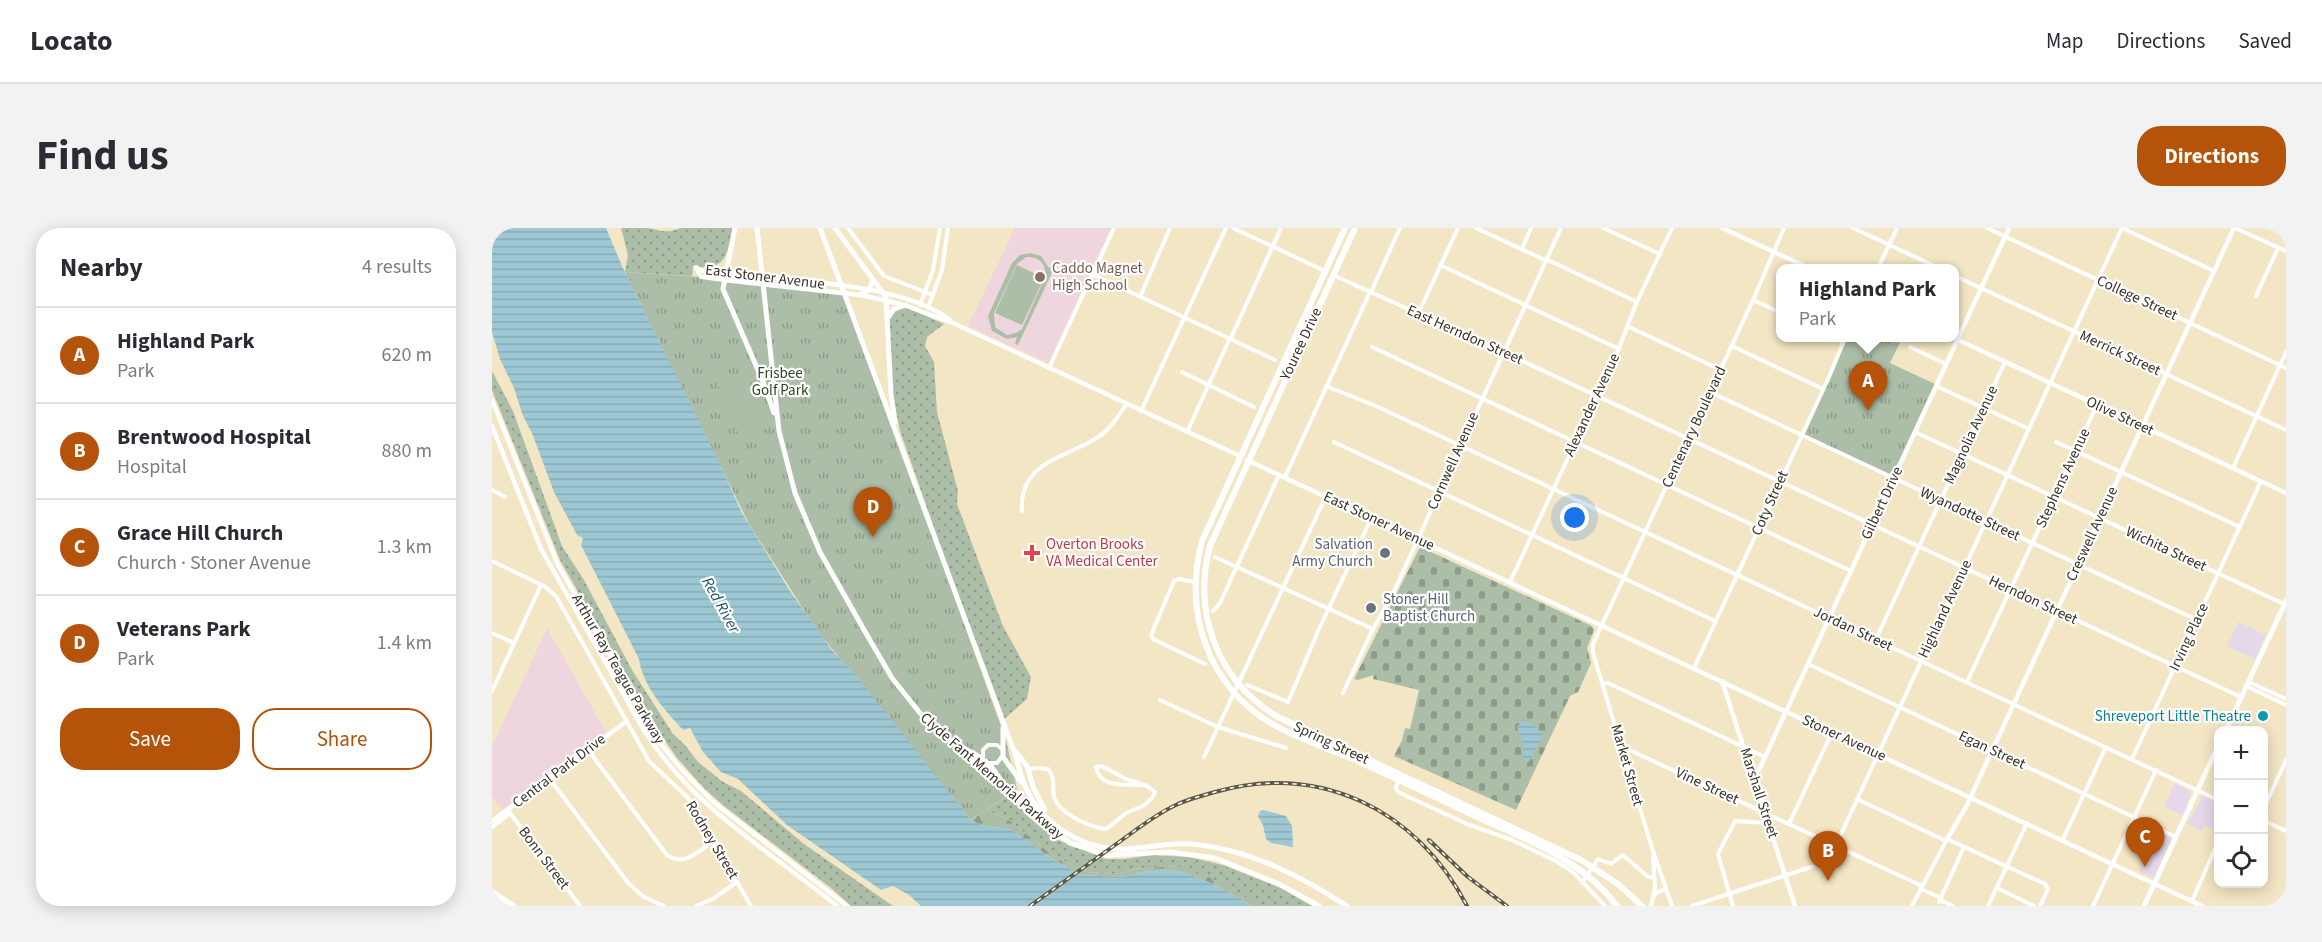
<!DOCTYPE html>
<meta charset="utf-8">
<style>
body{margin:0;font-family:"Source Sans 3",sans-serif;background:#f2f2f3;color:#2b2b33}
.controls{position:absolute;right:18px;bottom:18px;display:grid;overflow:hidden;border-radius:12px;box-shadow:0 3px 15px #0003}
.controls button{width:54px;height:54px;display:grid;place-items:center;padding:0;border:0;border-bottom:2px solid #e1e1e2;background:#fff;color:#2b2b33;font:30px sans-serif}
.you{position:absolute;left:1083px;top:290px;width:21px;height:21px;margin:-15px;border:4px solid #fff;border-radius:50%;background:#1a73e8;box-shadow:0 0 0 9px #1a73e833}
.badge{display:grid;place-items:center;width:39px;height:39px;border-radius:50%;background:#b45309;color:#fff;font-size:20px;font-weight:700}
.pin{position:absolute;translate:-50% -50px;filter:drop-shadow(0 2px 3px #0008)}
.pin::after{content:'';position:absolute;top:32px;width:21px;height:18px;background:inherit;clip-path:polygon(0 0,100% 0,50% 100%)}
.popup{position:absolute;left:1284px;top:36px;width:183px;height:78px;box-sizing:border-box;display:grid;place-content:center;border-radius:12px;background:#fff;filter:drop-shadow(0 2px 4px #0005);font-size:20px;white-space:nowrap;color:#7c7c81}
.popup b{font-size:22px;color:#2b2b33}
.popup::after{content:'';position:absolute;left:50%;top:100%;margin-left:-12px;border:12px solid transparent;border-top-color:#fff}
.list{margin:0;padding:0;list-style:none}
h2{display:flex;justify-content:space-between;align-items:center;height:78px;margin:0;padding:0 24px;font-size:26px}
h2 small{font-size:20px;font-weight:400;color:#7c7c81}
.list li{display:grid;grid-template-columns:39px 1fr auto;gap:18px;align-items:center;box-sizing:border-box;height:96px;padding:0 24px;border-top:2px solid #e1e1e2}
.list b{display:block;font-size:22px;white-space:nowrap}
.list p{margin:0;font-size:20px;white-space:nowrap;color:#7c7c81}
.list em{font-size:20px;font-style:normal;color:#7c7c81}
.actions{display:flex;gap:12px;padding:18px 24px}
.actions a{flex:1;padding:14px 0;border:2px solid #b45309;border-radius:24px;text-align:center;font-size:21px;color:#b45309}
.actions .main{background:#b45309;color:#fff}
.icon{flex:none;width:33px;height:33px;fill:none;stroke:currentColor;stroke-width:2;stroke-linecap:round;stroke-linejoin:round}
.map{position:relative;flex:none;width:1794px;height:678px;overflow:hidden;border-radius:24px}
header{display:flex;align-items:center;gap:36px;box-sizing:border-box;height:84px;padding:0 30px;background:#fff;border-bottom:2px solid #e1e1e2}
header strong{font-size:28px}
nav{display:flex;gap:33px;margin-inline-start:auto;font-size:21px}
.intro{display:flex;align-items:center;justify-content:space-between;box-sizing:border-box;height:144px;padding:0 36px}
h1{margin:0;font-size:42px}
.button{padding:15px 27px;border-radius:24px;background:#b45309;color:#fff;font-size:21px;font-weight:700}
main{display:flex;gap:36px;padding:0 36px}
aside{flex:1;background:#fff;border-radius:24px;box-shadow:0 3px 15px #0003}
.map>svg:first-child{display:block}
.commercial{fill:#e5d8eb}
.education{fill:#efd5dd}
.grass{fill:url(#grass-dots)}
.forest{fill:url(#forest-firs)}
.cemetery{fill:url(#cemetery-stones)}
.park{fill:url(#park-tufts)}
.pitch{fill:#adbea8;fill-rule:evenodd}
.water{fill:url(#water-rules)}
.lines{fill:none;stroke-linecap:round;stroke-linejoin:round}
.minor{stroke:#fff;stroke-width:4}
.tertiary{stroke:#fff;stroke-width:4.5}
.secondary{stroke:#fff;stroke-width:5}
.primary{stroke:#fff;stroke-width:6}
.motorway{stroke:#fff;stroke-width:8}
.rail-casing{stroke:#5e5846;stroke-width:4}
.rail{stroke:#fff;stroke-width:1.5;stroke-dasharray:4.5;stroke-linecap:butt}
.education-dot{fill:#8d6e63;stroke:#fff;stroke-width:2}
.health-dot{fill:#e0444e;stroke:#fff;stroke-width:2}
.worship-dot{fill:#6b7280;stroke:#fff;stroke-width:2}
.culture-dot{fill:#0f9aa8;stroke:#fff;stroke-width:2}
.labels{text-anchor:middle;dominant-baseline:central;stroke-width:4.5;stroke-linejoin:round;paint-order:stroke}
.education-label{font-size:15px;fill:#785e54;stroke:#fff;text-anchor:start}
.street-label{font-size:15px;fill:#383326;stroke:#fff}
.park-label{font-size:15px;fill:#29481e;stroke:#fff}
.health-label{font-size:15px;fill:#be3a42;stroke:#fff;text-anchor:start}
.worship-label{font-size:15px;fill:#5b616d;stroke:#fff;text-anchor:end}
.culture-label{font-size:15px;fill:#0d838f;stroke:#fff;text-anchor:end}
.water-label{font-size:16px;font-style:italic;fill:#1a5461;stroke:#fff}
</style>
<header>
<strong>Locato</strong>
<nav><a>Map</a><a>Directions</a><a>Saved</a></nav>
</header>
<div class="intro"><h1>Find us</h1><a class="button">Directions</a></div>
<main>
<aside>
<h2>Nearby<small>4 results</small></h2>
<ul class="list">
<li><span class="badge">A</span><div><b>Highland Park</b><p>Park</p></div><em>620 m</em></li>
<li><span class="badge">B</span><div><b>Brentwood Hospital</b><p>Hospital</p></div><em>880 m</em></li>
<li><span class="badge">C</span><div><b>Grace Hill Church</b><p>Church · Stoner Avenue</p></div><em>1.3 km</em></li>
<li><span class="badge">D</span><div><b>Veterans Park</b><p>Park</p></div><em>1.4 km</em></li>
</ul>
<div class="actions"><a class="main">Save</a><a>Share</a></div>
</aside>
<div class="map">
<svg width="1794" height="678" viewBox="0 0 1794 678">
<defs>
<pattern id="grass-dots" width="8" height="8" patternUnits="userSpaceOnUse" patternTransform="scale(1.5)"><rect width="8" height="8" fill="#adbea8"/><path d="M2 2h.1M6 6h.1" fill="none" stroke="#8e9b89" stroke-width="1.8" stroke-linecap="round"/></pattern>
<pattern id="forest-firs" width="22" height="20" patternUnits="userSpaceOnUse" patternTransform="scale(1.5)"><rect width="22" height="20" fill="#adbea8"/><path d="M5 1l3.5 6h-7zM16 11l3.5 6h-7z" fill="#8e9b89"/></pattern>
<pattern id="cemetery-stones" width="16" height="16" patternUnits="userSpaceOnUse" patternTransform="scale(1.5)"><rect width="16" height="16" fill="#adbea8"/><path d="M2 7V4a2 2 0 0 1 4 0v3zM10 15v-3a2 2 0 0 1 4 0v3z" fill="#8e9b89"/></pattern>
<pattern id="park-tufts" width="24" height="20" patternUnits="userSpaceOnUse" patternTransform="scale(1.5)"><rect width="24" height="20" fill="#adbea8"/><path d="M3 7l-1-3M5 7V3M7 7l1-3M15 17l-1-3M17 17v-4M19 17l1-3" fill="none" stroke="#8e9b89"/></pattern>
<pattern id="water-rules" width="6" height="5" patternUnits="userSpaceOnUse" patternTransform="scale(1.5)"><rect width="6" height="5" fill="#9dc8d3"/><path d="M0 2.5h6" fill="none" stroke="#88acb5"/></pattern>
</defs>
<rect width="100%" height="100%" fill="#f3e6c4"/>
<g class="commercial">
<polygon points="1746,394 1774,407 1763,431 1735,418"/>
<polygon points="1683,555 1699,564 1691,588 1672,578"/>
<polygon points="1711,568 1726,575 1726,602 1713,597 1710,603 1695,596"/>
<polygon points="1646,593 1680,610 1662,650 1647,643 1659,617 1637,606 1643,594"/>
</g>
<g class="education">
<polygon points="523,0 619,0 556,135 476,98"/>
<polygon points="55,400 114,504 11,582 0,568 0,519"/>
</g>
<g class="grass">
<path d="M129,0C137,0 146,0 154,0C167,1 174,7 188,0H241C234,28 235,43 201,38L200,48L133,44L136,27Z"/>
<polygon points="414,79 452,96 435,109 433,118 442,134 445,184 466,263 465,276 511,398 539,449 535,471 510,493 408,203 401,169 396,92 399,85"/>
<polygon points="0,143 21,183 70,318 92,352 140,442 181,506 193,517 206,534 231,554 249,563 312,616 401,678 359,678 339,660 232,578 212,560 185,530 160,494 68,332 0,162"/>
<polygon points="515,568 566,612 614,631 633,631 660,627 697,629 731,637 789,660 820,678 769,678 685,638 643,641 627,646 595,644 560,627 517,592 494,582"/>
</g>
<polygon class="forest" points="494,582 517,592 560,627 595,644 627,646 643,641 685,638 724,652 769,678 761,678 719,655 686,643 661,642 630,649 589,647 554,627 520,602 489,597 479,592"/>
<polygon class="cemetery" points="928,319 1100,398 1102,402 1095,420 1099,435 1086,464 1078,468 1024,582 902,528 910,512 913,500 918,501 927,462 881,451 882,447 866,452 862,451"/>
<g class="park">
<polygon points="133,44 211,49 353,66 514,512 525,561 479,592 324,401 257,296"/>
<polygon points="1356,110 1410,110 1398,135 1443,156 1400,248 1310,207"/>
</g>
<g class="pitch">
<path d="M538,25L549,28L557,40L561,34L564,36L526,117L523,116L525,109L515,111L500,103L496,88L520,35L528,27ZM534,29C546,28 555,35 553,49L530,101L524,105L515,107L503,99L502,85L525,36Z"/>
<polygon points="525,37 552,50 530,97 503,85"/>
<polygon points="253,145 273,195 246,206 226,156"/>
</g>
<g class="water">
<path d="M0,0H114L130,38L220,219L250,285L296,360L339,421L368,452L479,592L489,597L520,602L554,627L589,647L630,649L661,642L686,643L719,655L761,678H429L417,667L401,658L389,662L295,597L246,551L229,544L211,524L198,500L191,502C173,482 151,459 147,431L89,317L91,310L85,307L62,264L40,205L31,188L22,160L8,131L0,104Z"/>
<polygon points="1030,493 1040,495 1051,507 1036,535 1031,530 1032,519 1025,499"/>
<polygon points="771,582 794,588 800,598 801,619 779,615 774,611 771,597 766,588 768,583"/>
</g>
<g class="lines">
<g class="minor">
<polyline points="356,0 392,48 441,67"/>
<polyline points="741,0 833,43"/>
<polyline points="984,0 1053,32"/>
<polyline points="1111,0 1168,26"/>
<polyline points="1361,0 1447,40"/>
<polyline points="1495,0 1794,140"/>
<polyline points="1630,0 1722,43"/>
<polyline points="1743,0 1794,23"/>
<polyline points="1030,21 1039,0"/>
<polyline points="1054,31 1145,74"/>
<polyline points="948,37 1127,121"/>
<polyline points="204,39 209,49 232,52"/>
<polyline points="204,39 210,43 233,45"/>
<polyline points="1386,40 1405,0"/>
<polyline points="600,46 783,132"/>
<polyline points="841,47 1011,124 1749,469"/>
<polyline points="1463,48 1794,202"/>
<polyline points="879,64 908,0"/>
<polyline points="1764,68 1786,20"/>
<polyline points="648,69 678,0"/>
<polyline points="1261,72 1289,85"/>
<polyline points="428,77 441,42 448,0"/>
<polyline points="436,80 450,42 456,0"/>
<polyline points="926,86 966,0"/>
<polyline points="1135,98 1229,142"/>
<polyline points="739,110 789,0"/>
<polyline points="1342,110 1351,114"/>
<polyline points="1240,118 1331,161"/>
<polyline points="880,119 1359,343"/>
<polyline points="1418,119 1454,136"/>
<polyline points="557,140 622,0"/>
<polyline points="690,144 762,179"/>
<polyline points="834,158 884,178 1726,572"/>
<polyline points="1444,158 1537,201"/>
<polyline points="1218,164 1705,392"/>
<polyline points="649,183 734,0"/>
<polyline points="695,204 738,110"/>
<polyline points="1423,204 1794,377"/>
<polyline points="842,214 1223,393"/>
<polyline points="1564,214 1748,299"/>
<polyline points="1741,240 1794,124"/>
<polyline points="793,249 878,64"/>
<polyline points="0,262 13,269"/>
<path d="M530,283C526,228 587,229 615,202C623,195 628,184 635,176"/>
<polyline points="723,329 881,401"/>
<polyline points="0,333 52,358 64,368 157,533 196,570 259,678"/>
<polyline points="703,354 686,351 682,353 659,407 661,411 713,436"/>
<polyline points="1018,354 1125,125 1144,76 1180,0"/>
<polyline points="721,383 728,375 787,247"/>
<polyline points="0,405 22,415"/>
<polyline points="1384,411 1513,134"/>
<polyline points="1316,436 1684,609"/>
<polyline points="1202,440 1337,149 1353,110"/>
<polyline points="1475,454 1605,177"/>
<polyline points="1757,454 1794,471"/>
<polyline points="1111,456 1116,455 1273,529"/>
<polyline points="755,457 796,474 827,401 880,289"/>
<polyline points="1754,458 1794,477"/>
<polyline points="0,463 49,357"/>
<polyline points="851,465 878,407 903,361 1069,0"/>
<polyline points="668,472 726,499 794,520"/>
<polyline points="1131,519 1430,658"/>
<path d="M96,522L175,627C193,639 207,623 221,613"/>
<polyline points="712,529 834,268"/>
<polyline points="491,530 491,522 496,517 505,517 510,521"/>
<polyline points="1640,531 1769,253"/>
<polyline points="496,535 505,535 511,527"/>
<path d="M536,541L547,540L556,541C564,550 560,559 562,569C567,586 595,597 611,601L616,600L634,585L651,578L660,570L663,564L655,558L634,551L610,538L604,539C608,561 634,556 651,557"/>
<polyline points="57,550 137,656 152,669 172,678"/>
<polyline points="907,551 904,560 906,564 975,596 1020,612 1064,633 1081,644 1113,678"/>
<polyline points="1365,571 1454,613"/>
<polyline points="1772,580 1794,532"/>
<polyline points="18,585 88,678"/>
<polyline points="1772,593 1794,603"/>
<polyline points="1297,596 1340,504"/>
<polyline points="1571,611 1614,519"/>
<polyline points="1090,655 1106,631 1119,636 1131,627 1155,648 1163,650"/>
<polyline points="1505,660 1542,678"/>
<polyline points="1429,661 1449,670"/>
<polyline points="1162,668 1165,664 1174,661"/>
<polyline points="1701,671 1726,614"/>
<polyline points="1448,672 1461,678"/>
<polyline points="1447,674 1472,619"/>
<polyline points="204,678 221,671 245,654"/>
<polyline points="1159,678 1163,659 1161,628"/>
<polyline points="1180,678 1159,617 1101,425 1101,416 1261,72 1292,0"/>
<polyline points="1200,678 1328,636 1338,630 1630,0"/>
<polyline points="1241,678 1226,626 1243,593 1276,595"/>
<polyline points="1420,678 1455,611 1553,656 1556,661 1548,678"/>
<polyline points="1496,678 1535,595"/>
<polyline points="1601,678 1664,542"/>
</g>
<g class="tertiary">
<polyline points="1230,0 1317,40"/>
<path d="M233,45C292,52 415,55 459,93"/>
<polyline points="232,52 368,67 409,76 461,95 748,228"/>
<polyline points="1462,110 1794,265"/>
<polyline points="0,172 66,337 168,515 190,542 220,573 355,678"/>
<path d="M0,198L49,321L150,499C200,580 274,620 345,678"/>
<polyline points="755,232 1710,678"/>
<polyline points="1230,453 1303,678"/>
<polyline points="1261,547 1267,542 1517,0"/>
<polyline points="0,593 135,493"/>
<polyline points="0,599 18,585 16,581"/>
<polyline points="1455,611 1475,577 1742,0"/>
</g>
<g class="secondary">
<polyline points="243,0 231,61 272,156 282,185"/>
<polyline points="265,0 287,203 303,265 328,324 371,400 400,450 428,485 538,585 578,615 615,627 678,624 723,630 787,656 827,678"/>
<path d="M328,0L522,523C526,535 528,547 533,558C549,596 591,622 632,621C658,620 682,613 709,617C762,624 810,649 855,678"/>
<polyline points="343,0 394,69 399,166 403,194"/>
<polyline points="368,67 377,62 381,52"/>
<polyline points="395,91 402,81 414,77"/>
<polyline points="511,500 511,529 529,554"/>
<polyline points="1734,502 1794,373"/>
<polyline points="466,517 488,529 498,537 514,559"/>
<polyline points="524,524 535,538 542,561 553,582"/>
<polyline points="1652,678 1726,518"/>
</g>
<g class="primary">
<path d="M853,0L710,313C691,385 716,459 782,497C807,511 835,520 861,531C901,549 941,568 981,587C1032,611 1089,630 1125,678"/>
<path d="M863,0L718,318C700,386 726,453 786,489L1089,632L1126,656L1150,678"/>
<polyline points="0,671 10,678"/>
</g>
<polyline class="motorway" points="0,665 20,678"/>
<g class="rail-casing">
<g id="rail">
<polyline points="937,612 976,649 1015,678"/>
<path d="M538,678C566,658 595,637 623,617C643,603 662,587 684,577C696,571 710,568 723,564C829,534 925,582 975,678"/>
</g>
</g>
<use href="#rail" class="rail"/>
</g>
<circle class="education-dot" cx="548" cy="49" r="6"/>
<path class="health-dot" d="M537 316h6v6h6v6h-6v6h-6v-6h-6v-6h6z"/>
<g class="worship-dot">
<circle cx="893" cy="325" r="6"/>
<circle cx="879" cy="380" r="6"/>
</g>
<circle class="culture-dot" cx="1771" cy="488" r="6"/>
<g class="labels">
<g class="education-label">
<text x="560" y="40">Caddo Magnet<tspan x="560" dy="17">High School</tspan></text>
</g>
<g class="street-label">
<text transform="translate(273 49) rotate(7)">East Stoner Avenue</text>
<text transform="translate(1645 70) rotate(25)">College Street</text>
<text transform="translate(973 107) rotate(24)">East Herndon Street</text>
<text transform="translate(809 116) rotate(-65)">Youree Drive</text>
<text transform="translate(1628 125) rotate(25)">Merrick Street</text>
<text transform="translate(1100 177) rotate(-65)">Alexander Avenue</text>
<text transform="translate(1628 188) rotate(25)">Olive Street</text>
<text transform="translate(1202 199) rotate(-65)">Centenary Boulevard</text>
<text transform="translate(1479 207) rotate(-65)">Magnolia Avenue</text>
<text transform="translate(961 233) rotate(-66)">Cornwell Avenue</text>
<text transform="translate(1571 250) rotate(-65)">Stephens Avenue</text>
<text transform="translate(1278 275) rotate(-66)">Coty Street</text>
<text transform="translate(1390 275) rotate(-65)">Gilbert Drive</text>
<text transform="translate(1478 286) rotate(25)">Wyandotte Street</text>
<text transform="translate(887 293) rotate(25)">East Stoner Avenue</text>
<text transform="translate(1600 306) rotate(-65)">Creswell Avenue</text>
<text transform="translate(1674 321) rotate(25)">Wichita Street</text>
<text transform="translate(1541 372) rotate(25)">Herndon Street</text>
<text transform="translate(1453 381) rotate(-65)">Highland Avenue</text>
<text transform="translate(1361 401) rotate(25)">Jordan Street</text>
<text transform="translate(1697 409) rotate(-65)">Irving Place</text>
<text transform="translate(126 441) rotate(60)">Arthur Ray Teague Parkway</text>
<text transform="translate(1352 510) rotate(25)">Stoner Avenue</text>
<text transform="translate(839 515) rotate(25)">Spring Street</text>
<text transform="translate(1500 522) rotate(25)">Egan Street</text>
<text transform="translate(1135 537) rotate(74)">Market Street</text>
<text transform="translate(67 543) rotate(-37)">Central Park Drive</text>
<text transform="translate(500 548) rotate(41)">Clyde Fant Memorial Parkway</text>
<text transform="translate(1215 558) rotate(25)">Vine Street</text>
<text transform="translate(1267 565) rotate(72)">Marshall Street</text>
<text transform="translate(220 612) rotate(59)">Rodney Street</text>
<text transform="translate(52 630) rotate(53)">Bonn Street</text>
</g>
<g class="park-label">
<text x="288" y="145">Frisbee<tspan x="288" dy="17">Golf Park</tspan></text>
</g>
<g class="health-label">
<text x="554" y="316">Overton Brooks<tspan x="554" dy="17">VA Medical Center</tspan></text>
</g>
<g class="worship-label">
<text x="881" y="316">Salvation<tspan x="881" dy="17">Army Church</tspan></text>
<text x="891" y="371" text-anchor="start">Stoner Hill<tspan x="891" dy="17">Baptist Church</tspan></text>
</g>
<g class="culture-label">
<text x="1759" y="488">Shreveport Little Theatre</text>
</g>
<g class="water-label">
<text transform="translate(229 377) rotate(61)">Red River</text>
</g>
</g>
</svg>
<div class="controls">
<button>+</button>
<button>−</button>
<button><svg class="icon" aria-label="locate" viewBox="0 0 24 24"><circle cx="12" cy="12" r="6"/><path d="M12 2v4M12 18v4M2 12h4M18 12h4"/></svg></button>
</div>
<div class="you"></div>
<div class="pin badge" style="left:1376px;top:183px">A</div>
<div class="popup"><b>Highland Park</b>Park</div>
<div class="pin badge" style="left:1336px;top:653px">B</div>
<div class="pin badge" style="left:1653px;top:639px">C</div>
<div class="pin badge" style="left:381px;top:309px">D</div>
</div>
</main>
